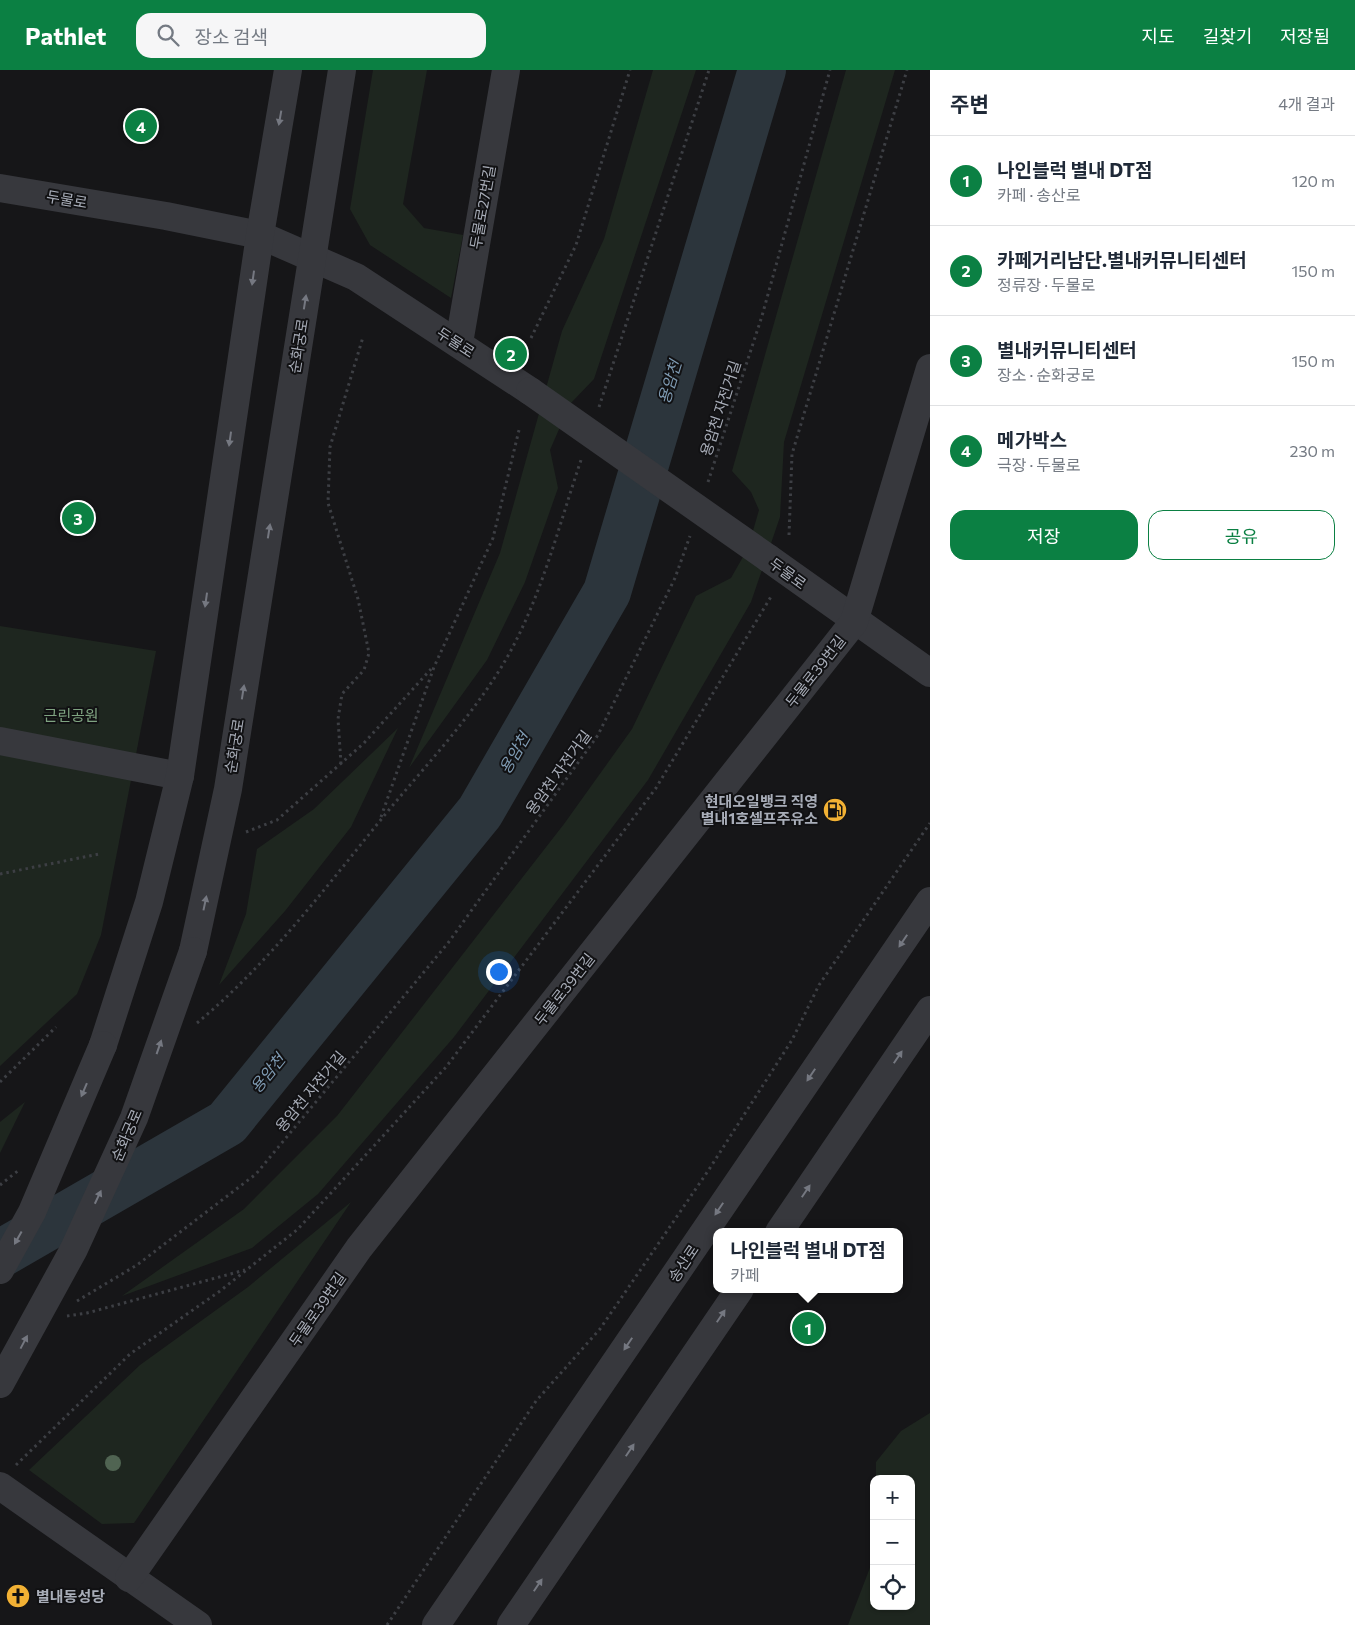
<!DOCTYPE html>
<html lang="ko">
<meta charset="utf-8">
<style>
body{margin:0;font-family:Commissioner,"Noto Sans KR",sans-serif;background:#f6f6f7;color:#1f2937}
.controls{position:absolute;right:15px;bottom:15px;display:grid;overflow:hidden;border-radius:10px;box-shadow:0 1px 4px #0004}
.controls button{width:45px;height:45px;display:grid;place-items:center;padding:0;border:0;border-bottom:1px solid #e0e1e3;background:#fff;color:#1f2937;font:25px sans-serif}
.you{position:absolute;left:498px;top:901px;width:18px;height:18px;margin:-12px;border:4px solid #fff;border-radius:50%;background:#1a73e8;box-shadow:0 0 0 8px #1a73e833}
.badge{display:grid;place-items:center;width:32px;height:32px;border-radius:50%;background:#0b8043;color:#fff;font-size:16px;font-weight:700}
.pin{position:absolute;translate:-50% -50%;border:2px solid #fff;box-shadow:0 1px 5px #0006}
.popup{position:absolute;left:713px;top:1158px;width:190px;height:65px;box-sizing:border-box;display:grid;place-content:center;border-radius:10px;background:#fff;filter:drop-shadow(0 1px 4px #0005);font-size:16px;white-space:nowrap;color:#747a83}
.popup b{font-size:19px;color:#1f2937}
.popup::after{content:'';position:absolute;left:50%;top:100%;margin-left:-10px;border:10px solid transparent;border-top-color:#fff}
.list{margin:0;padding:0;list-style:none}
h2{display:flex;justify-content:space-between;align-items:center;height:65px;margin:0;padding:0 20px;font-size:21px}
h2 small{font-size:16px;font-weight:400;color:#747a83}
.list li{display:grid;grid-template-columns:32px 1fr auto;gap:15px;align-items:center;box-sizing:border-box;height:90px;padding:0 20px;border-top:1px solid #e0e1e3}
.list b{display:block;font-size:19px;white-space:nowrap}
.list p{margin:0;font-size:16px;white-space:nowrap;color:#747a83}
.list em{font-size:16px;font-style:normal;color:#747a83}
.actions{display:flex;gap:10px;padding:15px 20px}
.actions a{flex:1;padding:11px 0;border:1px solid #0b8043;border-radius:15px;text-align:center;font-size:18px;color:#0b8043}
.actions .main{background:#0b8043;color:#fff}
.icon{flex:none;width:28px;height:28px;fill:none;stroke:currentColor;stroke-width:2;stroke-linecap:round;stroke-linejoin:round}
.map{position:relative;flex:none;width:930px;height:1555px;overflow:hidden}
header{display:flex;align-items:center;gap:30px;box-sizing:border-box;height:70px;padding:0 25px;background:#0b8043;color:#fff}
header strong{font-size:24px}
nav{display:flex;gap:28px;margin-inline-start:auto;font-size:18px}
.search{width:350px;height:45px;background:#f6f6f7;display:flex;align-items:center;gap:12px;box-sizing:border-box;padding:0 18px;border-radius:15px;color:#747a83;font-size:19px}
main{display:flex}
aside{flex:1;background:#fff}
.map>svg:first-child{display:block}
.green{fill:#1e261f}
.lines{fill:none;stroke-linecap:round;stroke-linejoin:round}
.river{stroke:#2c353c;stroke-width:48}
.path{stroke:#3d3f44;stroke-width:3;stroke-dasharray:2.5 4;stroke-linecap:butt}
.minor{stroke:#37383d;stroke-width:28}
.minor-bridge{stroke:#37383d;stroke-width:28}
.tree{fill:#506452}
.oneway{fill:#757881}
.labels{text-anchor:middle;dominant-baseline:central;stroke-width:4;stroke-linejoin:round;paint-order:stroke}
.street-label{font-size:15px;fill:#a8adb8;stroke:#111113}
.park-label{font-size:15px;fill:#7fa381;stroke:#111113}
.poi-label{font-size:15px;font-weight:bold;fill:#a8adb8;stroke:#111113;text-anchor:end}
.water-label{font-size:16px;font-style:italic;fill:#7f9bb3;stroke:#111113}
</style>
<header>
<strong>Pathlet</strong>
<div class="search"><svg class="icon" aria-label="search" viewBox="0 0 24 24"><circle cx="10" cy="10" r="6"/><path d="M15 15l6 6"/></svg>장소 검색</div>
<nav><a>지도</a><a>길찾기</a><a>저장됨</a></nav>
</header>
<main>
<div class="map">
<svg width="930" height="1555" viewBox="0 0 930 1555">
<rect width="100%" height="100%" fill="#161618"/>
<g class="green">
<polygon points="373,0 427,0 403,134 424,158 463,165 451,228 370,175 350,139"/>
<polygon points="653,0 696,0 594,309 570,334 550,380 558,418 525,512 487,590 409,698 500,483 562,261 604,169"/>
<polygon points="846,0 895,0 784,372 780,447 751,532 648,710 454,967 318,1124 252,1178 122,1226 244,1139 337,1046 564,754 632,659 696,526 731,508 748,478 759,440 751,422 732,401"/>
<polygon points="0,556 156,581 101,865 77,924 0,996"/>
<polygon points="398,658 351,757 285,841 219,915 246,844 257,779 314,739"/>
<polygon points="25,1032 0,1083 0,1052"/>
<polygon points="351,1132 134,1453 102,1454 29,1400 140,1295 248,1217"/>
<polygon points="930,1343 930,1555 848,1555 871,1495 874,1469 874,1536 911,1536 911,1409 876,1409 876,1392 901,1361"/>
</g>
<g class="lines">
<polyline class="river" points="0,1184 227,1053 480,742 607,522 762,0"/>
<g class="path">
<polyline points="531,268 576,175 630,0"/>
<polyline points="599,337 709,0"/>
<polyline points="708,412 762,246 830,0"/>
<polyline points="789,465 792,384 907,0"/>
<polyline points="341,694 338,649 342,624 364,600 369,583 358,529 328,433 330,377 363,267"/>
<polyline points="381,747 434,597 493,468 519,360"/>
<polyline points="246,762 277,750 364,673 431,599"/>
<polyline points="0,804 99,784"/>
<path d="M197,953C267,895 323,821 379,752C422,699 470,650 505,591C541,529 558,458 581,390"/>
<polyline points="0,1012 56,957"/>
<polyline points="0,1115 19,1100"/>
<polyline points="77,1231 137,1195 256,1104 448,873 598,665 675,508 690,466"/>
<polyline points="67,1246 87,1243 245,1200"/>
<polyline points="16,1395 130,1284 220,1221 298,1159 446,997 656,718 772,525"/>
<polyline points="387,1555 536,1331 600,1259 708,1101 792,970 819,915 930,753"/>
</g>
<g class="minor">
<polyline points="0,118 166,146 260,165 356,207 530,321"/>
<polyline points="459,273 506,0"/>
<polyline points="768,488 930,603"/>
<polyline points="0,671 180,706"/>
<polyline points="193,881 228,719 342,0"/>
<polyline points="103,975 149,832 180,706 260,165 288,0"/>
<polyline points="779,1162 930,940"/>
<polyline points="0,1416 198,1555"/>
<polyline points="129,1508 359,1178 854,552 930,298"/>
<polyline points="436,1555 930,831"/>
<polyline points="511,1555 740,1219"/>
</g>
<g class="minor-bridge">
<polyline points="530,321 768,488"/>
<polyline points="0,1200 32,1142 103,975"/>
<polyline points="0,1314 74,1179 134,1048 193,881"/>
</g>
</g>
<circle class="tree" cx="113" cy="1393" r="8"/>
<defs><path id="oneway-solid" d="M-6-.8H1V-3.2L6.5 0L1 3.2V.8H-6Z" transform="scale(1.25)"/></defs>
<g class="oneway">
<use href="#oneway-solid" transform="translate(280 48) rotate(100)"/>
<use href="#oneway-solid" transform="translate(253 208) rotate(98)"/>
<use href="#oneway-solid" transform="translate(305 232) rotate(-81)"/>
<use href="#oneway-solid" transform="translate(230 369) rotate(98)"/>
<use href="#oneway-solid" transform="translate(269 461) rotate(-81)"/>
<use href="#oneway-solid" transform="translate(206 530) rotate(98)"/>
<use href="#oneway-solid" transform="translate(243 622) rotate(-81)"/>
<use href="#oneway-solid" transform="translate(205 833) rotate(-78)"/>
<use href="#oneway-solid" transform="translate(903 871) rotate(124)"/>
<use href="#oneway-solid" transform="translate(159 977) rotate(-71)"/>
<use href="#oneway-solid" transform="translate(898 987) rotate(-56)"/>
<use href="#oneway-solid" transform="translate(811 1005) rotate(124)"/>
<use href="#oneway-solid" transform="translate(84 1020) rotate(113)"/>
<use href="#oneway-solid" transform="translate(806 1121) rotate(-56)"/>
<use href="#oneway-solid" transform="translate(98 1127) rotate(-65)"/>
<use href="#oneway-solid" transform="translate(719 1139) rotate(124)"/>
<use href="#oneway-solid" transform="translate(18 1168) rotate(119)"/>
<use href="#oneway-solid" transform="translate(721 1246) rotate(-56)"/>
<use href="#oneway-solid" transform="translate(24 1272) rotate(-62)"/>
<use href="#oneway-solid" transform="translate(628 1274) rotate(124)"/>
<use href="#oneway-solid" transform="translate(630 1380) rotate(-56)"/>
<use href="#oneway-solid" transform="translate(538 1515) rotate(-56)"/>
</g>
<defs>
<g id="fuel-disc" transform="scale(1.25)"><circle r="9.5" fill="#f2b134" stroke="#111113"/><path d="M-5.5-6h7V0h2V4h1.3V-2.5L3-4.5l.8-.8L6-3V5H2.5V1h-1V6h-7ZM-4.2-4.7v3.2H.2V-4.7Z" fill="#111"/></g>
<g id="church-disc" transform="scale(1.25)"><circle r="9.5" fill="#f2b134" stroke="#111113"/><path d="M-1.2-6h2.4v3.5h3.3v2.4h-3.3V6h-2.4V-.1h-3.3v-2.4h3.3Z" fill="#111"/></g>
</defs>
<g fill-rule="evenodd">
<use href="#fuel-disc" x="835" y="740"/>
<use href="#church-disc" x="18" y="1526"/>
</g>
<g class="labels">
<g class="street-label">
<text transform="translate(67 129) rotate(10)">두물로</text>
<text transform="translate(482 137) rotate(-80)">두물로27번길</text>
<text transform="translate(456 272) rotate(33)">두물로</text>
<text transform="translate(298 276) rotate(-81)">순화궁로</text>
<text transform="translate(720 338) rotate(-72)">용암천 자전거길</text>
<text transform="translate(788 503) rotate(36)">두물로</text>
<text transform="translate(815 601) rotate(-52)">두물로39번길</text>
<text transform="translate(234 676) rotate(-81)">순화궁로</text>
<text transform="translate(558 702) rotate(-54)">용암천 자전거길</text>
<text transform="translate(564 919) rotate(-52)">두물로39번길</text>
<text transform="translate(310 1021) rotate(-50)">용암천 자전거길</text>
<text transform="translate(126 1065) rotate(-67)">순화궁로</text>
<text transform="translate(683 1193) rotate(-56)">송산로</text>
<text transform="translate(317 1239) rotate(-55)">두물로39번길</text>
</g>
<g class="park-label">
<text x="71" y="645">근린공원</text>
</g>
<g class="poi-label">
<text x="818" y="731">현대오일뱅크 직영<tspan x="818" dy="17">별내1호셀프주유소</tspan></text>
<text x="36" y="1526" text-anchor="start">별내동성당</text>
</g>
<g class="water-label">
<text transform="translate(669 312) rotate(-73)">용암천</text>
<text transform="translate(514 683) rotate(-60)">용암천</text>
<text transform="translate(267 1003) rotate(-51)">용암천</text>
</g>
</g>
</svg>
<div class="controls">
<button>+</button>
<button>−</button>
<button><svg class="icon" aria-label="locate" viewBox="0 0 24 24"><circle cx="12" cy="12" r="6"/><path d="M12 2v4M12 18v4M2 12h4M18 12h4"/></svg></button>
</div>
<div class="you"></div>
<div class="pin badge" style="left:808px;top:1258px">1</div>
<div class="popup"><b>나인블럭 별내 DT점</b>카페</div>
<div class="pin badge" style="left:511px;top:284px">2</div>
<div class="pin badge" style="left:78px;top:448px">3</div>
<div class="pin badge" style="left:141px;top:56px">4</div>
</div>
<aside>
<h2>주변<small>4개 결과</small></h2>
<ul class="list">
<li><span class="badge">1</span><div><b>나인블럭 별내 DT점</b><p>카페 · 송산로</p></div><em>120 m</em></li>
<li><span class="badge">2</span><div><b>카페거리남단.별내커뮤니티센터</b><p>정류장 · 두물로</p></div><em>150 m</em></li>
<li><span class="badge">3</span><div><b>별내커뮤니티센터</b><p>장소 · 순화궁로</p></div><em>150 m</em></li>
<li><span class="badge">4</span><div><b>메가박스</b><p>극장 · 두물로</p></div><em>230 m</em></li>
</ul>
<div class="actions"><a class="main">저장</a><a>공유</a></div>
</aside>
</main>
